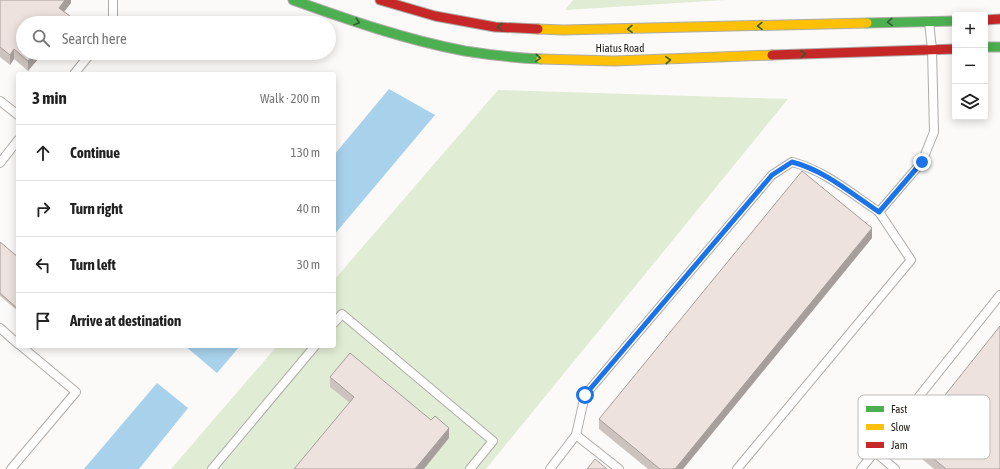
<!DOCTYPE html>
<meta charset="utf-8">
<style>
body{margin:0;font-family:"Asap Condensed",sans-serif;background:#f2f2f2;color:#222}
.controls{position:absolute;right:12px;top:12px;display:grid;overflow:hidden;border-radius:4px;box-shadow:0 2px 10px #0003}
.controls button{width:36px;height:36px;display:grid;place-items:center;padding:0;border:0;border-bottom:1px solid #e0e0e0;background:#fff;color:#222;font:20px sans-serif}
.stop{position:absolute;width:12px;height:12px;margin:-9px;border:3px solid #1a73e8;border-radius:50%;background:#fff}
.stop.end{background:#1a73e8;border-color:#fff;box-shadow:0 1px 4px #0008}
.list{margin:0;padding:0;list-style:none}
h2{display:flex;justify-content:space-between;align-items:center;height:52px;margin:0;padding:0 16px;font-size:17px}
h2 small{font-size:13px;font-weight:400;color:#767676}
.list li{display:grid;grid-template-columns:26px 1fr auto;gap:12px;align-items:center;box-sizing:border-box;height:56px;padding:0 16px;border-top:1px solid #e0e0e0}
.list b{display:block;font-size:15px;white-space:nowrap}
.list em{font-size:13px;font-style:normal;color:#767676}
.icon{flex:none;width:22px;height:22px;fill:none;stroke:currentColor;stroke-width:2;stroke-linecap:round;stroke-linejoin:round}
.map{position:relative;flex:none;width:1000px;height:469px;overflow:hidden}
.search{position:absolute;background:#fff;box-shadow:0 2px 10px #0003;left:16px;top:16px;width:320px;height:44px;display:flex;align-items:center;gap:10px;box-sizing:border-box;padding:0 14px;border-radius:22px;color:#767676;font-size:15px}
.panel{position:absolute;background:#fff;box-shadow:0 2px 10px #0003;left:16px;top:72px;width:320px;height:276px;border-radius:4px}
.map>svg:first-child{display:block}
.green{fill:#e1ecd4}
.water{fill:#a8d1eb}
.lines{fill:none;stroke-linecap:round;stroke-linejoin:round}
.lane-casing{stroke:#afaca8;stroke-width:10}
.fast-casing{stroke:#afaca8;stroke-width:11}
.slow-casing{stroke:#afaca8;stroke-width:11}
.jam-casing{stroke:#afaca8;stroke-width:11}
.lane{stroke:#fffefe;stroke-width:8}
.fast{stroke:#4caf50;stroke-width:9}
.slow{stroke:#ffc107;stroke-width:9}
.jam{stroke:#c62828;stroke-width:9}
.wall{fill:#ccc2be}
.shaded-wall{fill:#a69e9b}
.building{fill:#ede2dd;stroke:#a69e9b}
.oneway{stroke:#345e2f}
.route{stroke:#1a73e8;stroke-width:5}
.labels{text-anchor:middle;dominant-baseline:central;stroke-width:3;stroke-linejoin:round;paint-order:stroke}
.street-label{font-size:11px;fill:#201b14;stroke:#fff}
.key{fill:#fff;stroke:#bcbbb8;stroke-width:1}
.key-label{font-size:11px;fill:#201b14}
</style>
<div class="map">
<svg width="1000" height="469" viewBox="0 0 1000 469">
<rect width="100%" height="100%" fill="#fcfaf8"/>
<g class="green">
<polygon points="573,0 726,0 565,10"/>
<polygon points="498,90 788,99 486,469 171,469 277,346 334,346 334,280"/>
</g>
<g class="water">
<polygon points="389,89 435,115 334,235 334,155"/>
<polygon points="185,346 240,346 217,373"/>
<polygon points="157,383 188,408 139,469 84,469"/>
</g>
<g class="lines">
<g class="lane-casing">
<g id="lane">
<polyline points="113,0 113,23"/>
<polyline points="74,74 91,53"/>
<polyline points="0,101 18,115"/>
<polyline points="0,163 18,140"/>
<polyline points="334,323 342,314 493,441 470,469"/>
<polyline points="0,328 18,344"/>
<polyline points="875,452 895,469"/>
<polyline points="11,469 76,392 21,346"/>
<polyline points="212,469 315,346"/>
<polyline points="550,469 576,435"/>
<path d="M619,469L576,435L585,395L772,175L792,162C824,170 852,194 879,212"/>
<polyline points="737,469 911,260 879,212 922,162 934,132 932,49 929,22"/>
<polyline points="861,469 1000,295"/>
</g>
</g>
<g class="fast-casing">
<g id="fast">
<path d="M293,0C349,20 406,40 465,51C490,55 516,58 541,59"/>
<polyline points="867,23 955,21"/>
<polyline points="985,47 1000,47"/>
</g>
</g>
<g class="slow-casing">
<g id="slow">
<polyline points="538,29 563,30 867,23"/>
<polyline points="541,59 614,61 772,55"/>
</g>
</g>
<g class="jam-casing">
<g id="jam">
<polyline points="380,0 435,16 495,27 538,29"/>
<polyline points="985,20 1000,19"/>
<polyline points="772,55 955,49"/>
</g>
</g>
<use href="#lane" class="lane"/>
<use href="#fast" class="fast"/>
<use href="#slow" class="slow"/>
<use href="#jam" class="jam"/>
</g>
<g class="wall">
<polygon points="0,0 71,0 71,3 64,12 74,23 23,23 43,53 28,71 14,59 10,65 0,57"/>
<polygon points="872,238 683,469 648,469 599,429 599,419"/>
<polygon points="0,242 18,257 18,311 0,296"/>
<polygon points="330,377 449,438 349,402 330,387"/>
<polygon points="910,439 1000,469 934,469 910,449"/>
</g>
<g class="shaded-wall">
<polygon points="65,0 71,0 71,3 59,18 59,8"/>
<polygon points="14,49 14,59 10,65 10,55"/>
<polygon points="35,53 43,53 28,71 28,61"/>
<polygon points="872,228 872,238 683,469 675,469"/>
<polygon points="449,428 449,438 424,469 415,469"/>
</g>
<g class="building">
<polygon points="0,0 65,0 59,8 74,19 71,23 23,23 23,53 35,53 28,61 14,49 10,55 0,47"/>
<polygon points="802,171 872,228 675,469 660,469 599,419"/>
<polygon points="0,242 18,257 18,309 0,293"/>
<polygon points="1000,326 1000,469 946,469 910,439"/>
<polygon points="350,353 431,420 435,416 449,428 415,469 294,469 354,397 330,377"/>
<polygon points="595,459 607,469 587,469"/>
</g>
<defs><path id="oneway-chevron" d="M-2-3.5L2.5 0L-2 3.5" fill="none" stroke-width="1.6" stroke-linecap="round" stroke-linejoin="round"/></defs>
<g class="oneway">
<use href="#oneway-chevron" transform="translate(357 22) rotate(18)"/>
<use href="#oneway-chevron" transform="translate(890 22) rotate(179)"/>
<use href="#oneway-chevron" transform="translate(760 26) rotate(179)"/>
<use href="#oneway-chevron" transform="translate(500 27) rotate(-176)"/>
<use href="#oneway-chevron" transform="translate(630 29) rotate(179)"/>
<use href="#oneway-chevron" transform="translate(803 54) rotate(-2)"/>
<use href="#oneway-chevron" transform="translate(538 58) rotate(4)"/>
<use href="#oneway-chevron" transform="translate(668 60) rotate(-3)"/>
</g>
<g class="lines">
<path class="route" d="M585,395L772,175L792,162C824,170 852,194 879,212L922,162"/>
</g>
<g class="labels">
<g class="street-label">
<text x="620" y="48">Hiatus Road</text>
</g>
</g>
<rect x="858" y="395" width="132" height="64" rx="6" class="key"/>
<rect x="866" y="406" width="18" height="6" fill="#4caf50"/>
<rect x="866" y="424" width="18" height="6" fill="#ffc107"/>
<rect x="866" y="442" width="18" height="6" fill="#c62828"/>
<g class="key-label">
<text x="891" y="413">Fast</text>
<text x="891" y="431">Slow</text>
<text x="891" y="449">Jam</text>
</g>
</svg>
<div class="controls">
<button>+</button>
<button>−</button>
<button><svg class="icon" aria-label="layers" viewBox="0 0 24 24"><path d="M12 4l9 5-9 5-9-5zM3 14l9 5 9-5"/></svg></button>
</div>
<div class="stop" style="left:585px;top:395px"></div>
<div class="stop end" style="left:922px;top:162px"></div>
<div class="search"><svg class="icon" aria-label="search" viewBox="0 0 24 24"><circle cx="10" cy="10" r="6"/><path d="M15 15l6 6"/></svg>Search here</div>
<section class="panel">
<h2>3 min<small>Walk · 200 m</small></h2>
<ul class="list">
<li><svg class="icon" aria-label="ahead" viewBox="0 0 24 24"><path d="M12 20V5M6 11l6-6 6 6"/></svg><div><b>Continue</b></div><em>130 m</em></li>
<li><svg class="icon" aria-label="right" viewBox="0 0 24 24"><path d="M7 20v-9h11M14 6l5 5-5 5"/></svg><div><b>Turn right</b></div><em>40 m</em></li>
<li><svg class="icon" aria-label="left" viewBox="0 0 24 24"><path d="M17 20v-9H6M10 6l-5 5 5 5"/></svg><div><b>Turn left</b></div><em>30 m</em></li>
<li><svg class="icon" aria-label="arrive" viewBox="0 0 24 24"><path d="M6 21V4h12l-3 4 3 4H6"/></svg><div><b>Arrive at destination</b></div></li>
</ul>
</section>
</div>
